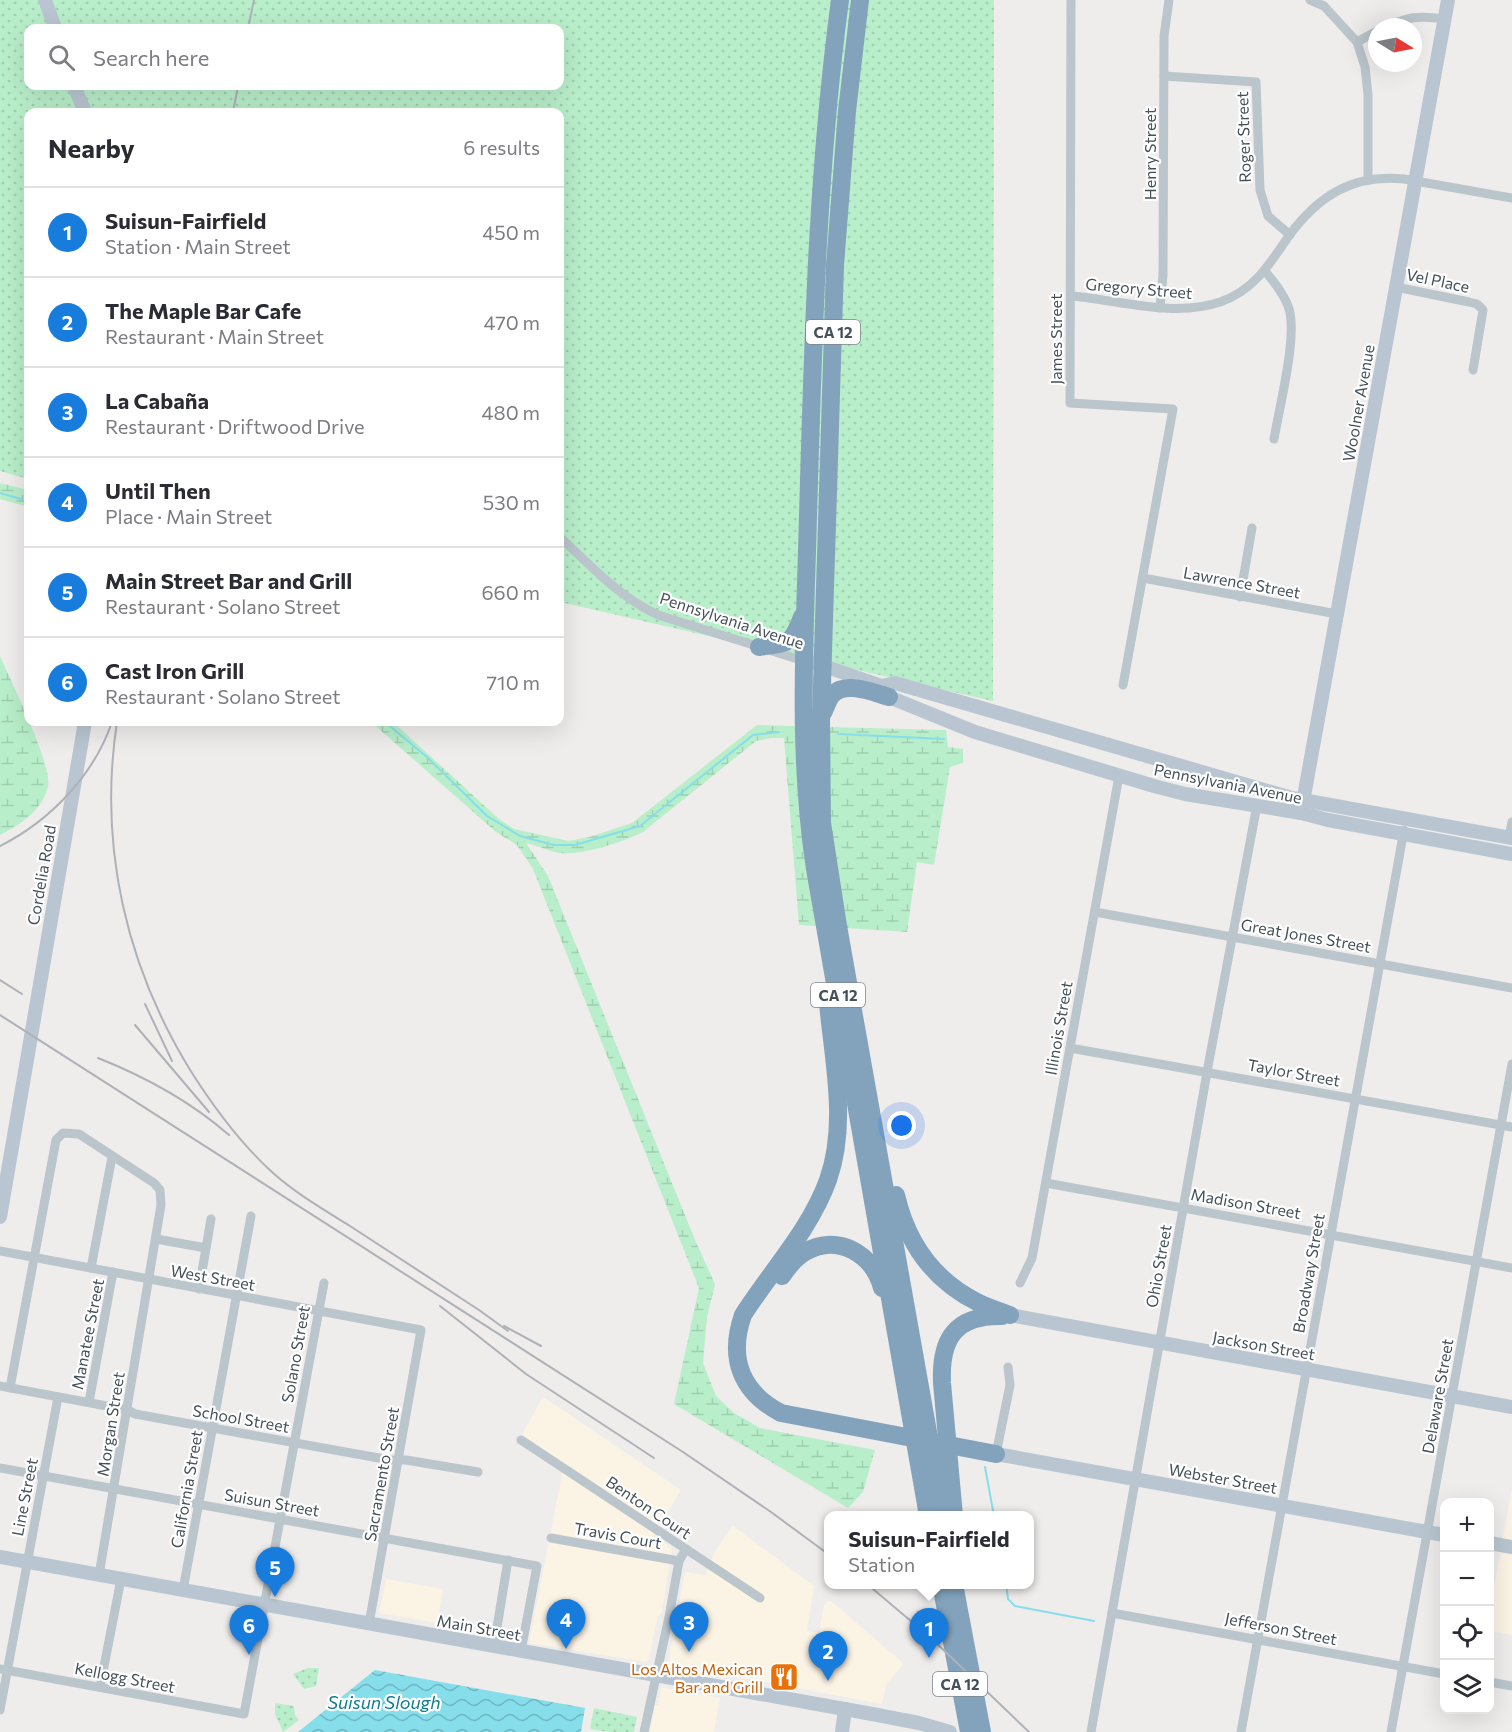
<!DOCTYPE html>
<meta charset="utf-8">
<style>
body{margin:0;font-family:Commissioner,sans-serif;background:#f7f7f7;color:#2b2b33}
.controls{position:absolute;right:18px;bottom:18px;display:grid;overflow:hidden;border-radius:12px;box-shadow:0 6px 24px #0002}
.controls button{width:54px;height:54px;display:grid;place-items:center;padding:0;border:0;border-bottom:2px solid #e1e1e2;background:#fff;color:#2b2b33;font:30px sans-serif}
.compass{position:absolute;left:1368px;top:18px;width:54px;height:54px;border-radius:50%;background:#fff;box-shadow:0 6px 24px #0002;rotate:100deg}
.you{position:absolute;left:902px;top:1126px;width:21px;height:21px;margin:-15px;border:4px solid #fff;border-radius:50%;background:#1a73e8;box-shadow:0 0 0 9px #1a73e833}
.badge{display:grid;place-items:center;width:39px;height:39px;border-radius:50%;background:#187cdd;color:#fff;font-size:20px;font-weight:700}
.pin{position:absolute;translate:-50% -50px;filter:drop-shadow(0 2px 3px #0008)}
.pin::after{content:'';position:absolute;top:32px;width:21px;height:18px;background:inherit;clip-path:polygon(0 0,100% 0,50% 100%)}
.popup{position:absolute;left:824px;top:1511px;width:210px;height:78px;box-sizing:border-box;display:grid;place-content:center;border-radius:12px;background:#fff;filter:drop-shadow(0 2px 4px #0005);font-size:20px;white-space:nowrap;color:#7c7c81}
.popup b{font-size:22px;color:#2b2b33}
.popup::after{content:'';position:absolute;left:50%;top:100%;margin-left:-12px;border:12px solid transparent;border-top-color:#fff}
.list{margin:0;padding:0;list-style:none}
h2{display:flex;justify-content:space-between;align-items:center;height:78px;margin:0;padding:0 24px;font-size:26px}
h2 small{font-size:20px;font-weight:400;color:#7c7c81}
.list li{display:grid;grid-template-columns:39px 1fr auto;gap:18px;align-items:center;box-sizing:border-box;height:90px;padding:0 24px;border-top:2px solid #e1e1e2}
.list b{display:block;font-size:22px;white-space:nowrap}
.list p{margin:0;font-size:20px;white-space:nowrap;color:#7c7c81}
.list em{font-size:20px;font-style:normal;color:#7c7c81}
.icon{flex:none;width:33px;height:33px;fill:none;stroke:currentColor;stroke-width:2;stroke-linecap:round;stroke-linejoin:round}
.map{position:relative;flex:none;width:1512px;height:1732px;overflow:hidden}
.search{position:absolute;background:#fff;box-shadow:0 6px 24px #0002;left:24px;top:24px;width:540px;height:66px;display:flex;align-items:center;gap:15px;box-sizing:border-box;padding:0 21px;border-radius:12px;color:#7c7c81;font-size:22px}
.panel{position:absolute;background:#fff;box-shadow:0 6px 24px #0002;left:24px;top:108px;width:540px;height:618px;border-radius:12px}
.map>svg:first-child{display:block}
.commercial{fill:#fbf3e4}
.grass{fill:url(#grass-dots);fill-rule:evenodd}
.wetland{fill:url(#wetland-marsh)}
.water{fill:url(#water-waves)}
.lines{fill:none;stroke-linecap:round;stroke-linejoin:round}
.stream{stroke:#86deeb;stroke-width:2}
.street{stroke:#bac5cc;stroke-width:9}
.secondary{stroke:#b9c6d1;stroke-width:14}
.highway{stroke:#83a3bc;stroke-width:18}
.rail{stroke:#aeb2b7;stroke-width:2}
.labels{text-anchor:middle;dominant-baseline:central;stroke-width:4.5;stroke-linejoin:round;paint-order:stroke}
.shield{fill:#fff;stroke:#7d858b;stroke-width:1.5}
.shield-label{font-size:15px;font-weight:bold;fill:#455159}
.street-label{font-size:16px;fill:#455159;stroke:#fff}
.food-label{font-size:16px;fill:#c56008;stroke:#fff;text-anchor:end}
.water-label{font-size:18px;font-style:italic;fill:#0d7d8f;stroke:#fff}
</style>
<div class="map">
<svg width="1512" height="1732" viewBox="0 0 1512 1732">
<defs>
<pattern id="grass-dots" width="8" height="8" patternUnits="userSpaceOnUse" patternTransform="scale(1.5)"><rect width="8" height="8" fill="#b9eeca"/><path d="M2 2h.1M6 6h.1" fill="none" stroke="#a0ceb0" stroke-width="1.8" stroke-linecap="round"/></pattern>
<pattern id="wetland-marsh" width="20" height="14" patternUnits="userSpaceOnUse" patternTransform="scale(1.5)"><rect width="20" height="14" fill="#b9eeca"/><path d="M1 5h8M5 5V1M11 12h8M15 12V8" fill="none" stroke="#a0ceb0"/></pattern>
<pattern id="water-waves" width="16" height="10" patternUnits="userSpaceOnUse" patternTransform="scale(1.5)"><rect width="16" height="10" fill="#86deeb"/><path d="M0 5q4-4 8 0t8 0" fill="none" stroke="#6fb6c1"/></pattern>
</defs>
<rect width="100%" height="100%" fill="#efecec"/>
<g class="commercial">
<polygon points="543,1397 681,1490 654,1536 672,1548 662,1612 657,1618 649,1660 646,1662 529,1643 564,1464 522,1434"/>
<polygon points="1512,1488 1512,1635 1490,1631 1490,1610"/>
<polygon points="733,1526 814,1586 807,1631 819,1633 824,1605 828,1601 831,1601 901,1661 903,1664 886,1686 882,1704 754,1680 671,1668 668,1663 685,1572 705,1575 714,1553"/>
<polygon points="386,1579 443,1589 437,1623 379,1613"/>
<polygon points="661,1687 720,1698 714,1732 650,1732 655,1705 658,1705"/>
</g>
<g class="grass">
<path d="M0,0H994L993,701L560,602V112H28V479L0,471ZM28,28H560V86H28Z"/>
<polygon points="308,1668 319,1668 316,1686 304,1689 293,1674"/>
<polygon points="275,1703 294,1706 295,1715 299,1720 283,1732 275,1714"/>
<polygon points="594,1708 637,1717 634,1732 609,1732 590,1729"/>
</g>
<g class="wetland">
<polygon points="0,483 28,490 28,507 0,499"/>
<path d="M0,656C10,679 53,766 48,787C41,812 21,824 0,835Z"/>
<path d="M371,722H393L499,819L514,829L569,841L589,837L632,823L757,725L946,730L948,747L963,749V763L950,767L934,865L917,862L907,932L799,925L784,738H771L756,741L643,832C623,842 581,856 559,853C548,851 537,845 526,843L548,876L695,1240L715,1284L707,1317L703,1363L716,1396L734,1413L760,1428L875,1450L863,1492L848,1508L674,1404L699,1288L533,869L517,845L496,832Z"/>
</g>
<polygon class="water" points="375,1670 585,1708 581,1732 298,1732"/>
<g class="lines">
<g class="stream">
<polyline points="0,493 28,501"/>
<polyline points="385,722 428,758 487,816 520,836 554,845 575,845 640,826 753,735 779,732"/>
<polyline points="838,734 944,739"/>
<polyline points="985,1467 994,1516"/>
<polyline points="1006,1584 1008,1599 1015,1606 1094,1621"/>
</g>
<g class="street">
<polyline points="1071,0 1070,403 1173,409 1123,685"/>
<polyline points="1310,0 1324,6 1357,42 1365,67 1368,95 1368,180"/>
<path d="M1384,27C1409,17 1417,15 1444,19"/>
<polyline points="1357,42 1377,31"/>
<polyline points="1164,76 1256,82 1260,190 1268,216 1290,235"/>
<path d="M1265,271C1274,282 1283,293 1288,306C1299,332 1279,408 1274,439"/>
<polyline points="1396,287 1469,302 1477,304 1483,310 1473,370"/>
<path d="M1071,296C1120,300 1173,318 1220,302C1253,291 1270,264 1288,237C1318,196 1352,174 1404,179L1512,198"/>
<polyline points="1160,308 1163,275 1164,36 1169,0"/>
<path d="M560,537C591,566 619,597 658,615L804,661"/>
<polyline points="1143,578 1337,614"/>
<polyline points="1240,597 1252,528"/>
<polyline points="1509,837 1512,822"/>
<polyline points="1095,912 1512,988"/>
<polyline points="1070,1048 1512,1127"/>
<polyline points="1046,1183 1512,1268"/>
<polyline points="156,1239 206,1248"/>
<polyline points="0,1251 421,1330 369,1624"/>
<polyline points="91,1268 112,1157"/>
<polyline points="1020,1283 1032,1258 1119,776"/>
<polyline points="199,1289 211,1219"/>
<polyline points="0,1386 128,1410 135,1414 390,1460 406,1460 478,1472"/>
<polyline points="10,1388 56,1140 63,1133 79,1134 154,1183 160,1190 161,1205 99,1575"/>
<polyline points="89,1402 113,1272"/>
<polyline points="521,1440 760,1598"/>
<polyline points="996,1454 1010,1385 1008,1367"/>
<polyline points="0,1468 537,1566 521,1651"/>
<polyline points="551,1538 679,1561"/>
<polyline points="183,1590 251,1216"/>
<polyline points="1112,1613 1444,1674"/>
<polyline points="494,1646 508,1560"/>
<polyline points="0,1669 244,1714 324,1283"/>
<polyline points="1490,1682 1512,1686"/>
<polyline points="100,1687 121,1579"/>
<polyline points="0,1710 58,1397"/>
<polyline points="644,1732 669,1617 679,1561 686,1549"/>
<polyline points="1091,1732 1209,1061 1257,805"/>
<polyline points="1241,1732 1404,830"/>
<polyline points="1391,1732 1512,1064"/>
</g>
<g class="secondary">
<polyline points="45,0 55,28"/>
<polyline points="74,86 85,112"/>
<polyline points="815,663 882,686 895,683 1292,798 1512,838"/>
<polyline points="885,691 889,697 975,732 1154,786 1185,794 1301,813 1328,820 1512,854"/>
<polyline points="1301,813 1448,0"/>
<polyline points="0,1217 85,722"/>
<polyline points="1010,1315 1512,1407"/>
<polyline points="996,1454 1444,1535"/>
<polyline points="1490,1543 1512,1547"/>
<polyline points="0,1557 872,1714 919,1723 950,1732"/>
<polyline points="842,1732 845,1709"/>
</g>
<g class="highway">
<path d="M840,0C817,171 813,343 808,516C805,635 797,750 815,869L928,1516"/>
<polyline points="860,0 847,111 835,265 821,717 822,823 838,926 943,1516"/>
<path d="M759,647C789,642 791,646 802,617"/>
<path d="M823,713C826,707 828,700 832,695C845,680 874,693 889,697"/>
<path d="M828,1003C833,1060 848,1124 828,1180C810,1230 771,1271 743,1315C728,1358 741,1392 781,1413L996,1454"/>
<path d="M896,1195C907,1243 934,1281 979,1303C989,1308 1000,1311 1010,1315"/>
<path d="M782,1276C788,1267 795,1258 805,1252C838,1233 873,1254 882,1288"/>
<path d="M954,1516L942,1383C940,1339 955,1315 1002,1316"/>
<polyline points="941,1584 969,1732"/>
<polyline points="954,1584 982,1732"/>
</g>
<g class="rail">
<polyline points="248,28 254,0"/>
<polyline points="233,112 238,86"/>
<path d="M117,722C98,846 126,967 192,1073C215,1109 240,1143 272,1172C295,1193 323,1209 350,1226C393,1254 436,1282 479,1310L508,1331"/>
<path d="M0,846C50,821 94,775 112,722"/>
<polyline points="0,980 22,994"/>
<polyline points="145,1004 172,1061"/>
<polyline points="0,1015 683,1452 771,1512 828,1554"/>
<polyline points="135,1025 209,1112"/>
<path d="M98,1058C146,1077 190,1101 229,1135"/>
<polyline points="440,1306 526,1374 654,1458"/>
<polyline points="504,1326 541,1346"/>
<polyline points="867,1584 931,1638 1029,1732"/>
</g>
</g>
<defs>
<g id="restaurant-square" transform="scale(1.5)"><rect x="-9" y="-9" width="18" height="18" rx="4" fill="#e8710a" stroke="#fff"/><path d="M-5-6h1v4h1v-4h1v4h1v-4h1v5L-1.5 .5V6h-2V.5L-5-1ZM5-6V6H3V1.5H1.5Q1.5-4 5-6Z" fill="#fff"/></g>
</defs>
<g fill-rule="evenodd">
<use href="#restaurant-square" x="784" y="1677"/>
</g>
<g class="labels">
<g class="shield">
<rect x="806" y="320" width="54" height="24" rx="4.5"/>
<rect x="811" y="983" width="54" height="24" rx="4.5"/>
<rect x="933" y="1672" width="54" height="24" rx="4.5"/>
</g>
<g class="shield-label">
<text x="833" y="332">CA 12</text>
<text x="838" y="995">CA 12</text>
<text x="960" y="1684">CA 12</text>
</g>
<g class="street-label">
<text transform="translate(1243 137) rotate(-92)">Roger Street</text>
<text transform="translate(1149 154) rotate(-90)">Henry Street</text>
<text transform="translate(1438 280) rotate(12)">Vel Place</text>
<text transform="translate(1139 288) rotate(5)">Gregory Street</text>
<text transform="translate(1055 339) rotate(-90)">James Street</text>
<text transform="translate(1358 403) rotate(-80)">Woolner Avenue</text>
<text transform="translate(1242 582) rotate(10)">Lawrence Street</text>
<text transform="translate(732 620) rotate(18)">Pennsylvania Avenue</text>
<text transform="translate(1228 783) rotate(11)">Pennsylvania Avenue</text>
<text transform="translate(41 875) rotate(-80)">Cordelia Road</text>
<text transform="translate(1306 935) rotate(10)">Great Jones Street</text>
<text transform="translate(1058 1028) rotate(-80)">Illinois Street</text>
<text transform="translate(1294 1072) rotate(10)">Taylor Street</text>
<text transform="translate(1246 1203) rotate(10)">Madison Street</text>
<text transform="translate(1158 1266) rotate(-80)">Ohio Street</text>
<text transform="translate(1308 1273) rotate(-80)">Broadway Street</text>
<text transform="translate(213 1277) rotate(10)">West Street</text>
<text transform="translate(87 1334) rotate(-79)">Manatee Street</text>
<text transform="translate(1264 1345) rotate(10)">Jackson Street</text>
<text transform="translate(295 1354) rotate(-80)">Solano Street</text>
<text transform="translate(1437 1396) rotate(-80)">Delaware Street</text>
<text transform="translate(241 1418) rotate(10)">School Street</text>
<text transform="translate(110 1424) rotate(-81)">Morgan Street</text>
<text transform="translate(381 1474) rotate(-80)">Sacramento Street</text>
<text transform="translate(1223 1478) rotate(10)">Webster Street</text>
<text transform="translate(186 1489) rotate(-80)">California Street</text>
<text transform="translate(24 1497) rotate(-79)">Line Street</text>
<text transform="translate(272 1502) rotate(10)">Suisun Street</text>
<text transform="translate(649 1507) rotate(34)">Benton Court</text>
<text transform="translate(618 1535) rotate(10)">Travis Court</text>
<text transform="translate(479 1627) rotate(10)">Main Street</text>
<text transform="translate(1281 1628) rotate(11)">Jefferson Street</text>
<text transform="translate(125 1677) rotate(11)">Kellogg Street</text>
</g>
<g class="food-label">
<text x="763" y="1668">Los Altos Mexican<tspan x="763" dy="18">Bar and Grill</tspan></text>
</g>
<g class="water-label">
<text x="384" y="1702">Suisun Slough</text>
</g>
</g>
</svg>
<div class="controls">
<button>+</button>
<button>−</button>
<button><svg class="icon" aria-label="locate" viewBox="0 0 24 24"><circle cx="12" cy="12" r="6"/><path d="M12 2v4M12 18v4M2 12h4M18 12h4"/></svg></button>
<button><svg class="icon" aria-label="layers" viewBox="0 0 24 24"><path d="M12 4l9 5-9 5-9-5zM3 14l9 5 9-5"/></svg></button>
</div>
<svg class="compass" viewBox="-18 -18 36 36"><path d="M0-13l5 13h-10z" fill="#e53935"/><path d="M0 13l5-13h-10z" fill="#7c7c81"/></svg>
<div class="you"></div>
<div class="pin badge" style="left:929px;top:1658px">1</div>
<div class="popup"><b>Suisun-Fairfield</b>Station</div>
<div class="pin badge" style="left:828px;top:1681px">2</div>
<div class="pin badge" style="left:689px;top:1652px">3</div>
<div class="pin badge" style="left:566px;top:1649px">4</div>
<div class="pin badge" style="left:275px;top:1597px">5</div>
<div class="pin badge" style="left:249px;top:1655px">6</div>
<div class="search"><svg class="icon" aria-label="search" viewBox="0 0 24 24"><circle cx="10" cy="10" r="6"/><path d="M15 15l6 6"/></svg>Search here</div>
<section class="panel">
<h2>Nearby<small>6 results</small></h2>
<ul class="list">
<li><span class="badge">1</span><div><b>Suisun-Fairfield</b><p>Station · Main Street</p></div><em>450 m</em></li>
<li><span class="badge">2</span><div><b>The Maple Bar Cafe</b><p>Restaurant · Main Street</p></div><em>470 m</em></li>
<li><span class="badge">3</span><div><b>La Cabaña</b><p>Restaurant · Driftwood Drive</p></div><em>480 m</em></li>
<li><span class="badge">4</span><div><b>Until Then</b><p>Place · Main Street</p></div><em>530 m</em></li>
<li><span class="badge">5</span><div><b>Main Street Bar and Grill</b><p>Restaurant · Solano Street</p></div><em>660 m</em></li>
<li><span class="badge">6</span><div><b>Cast Iron Grill</b><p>Restaurant · Solano Street</p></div><em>710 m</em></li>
</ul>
</section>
</div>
